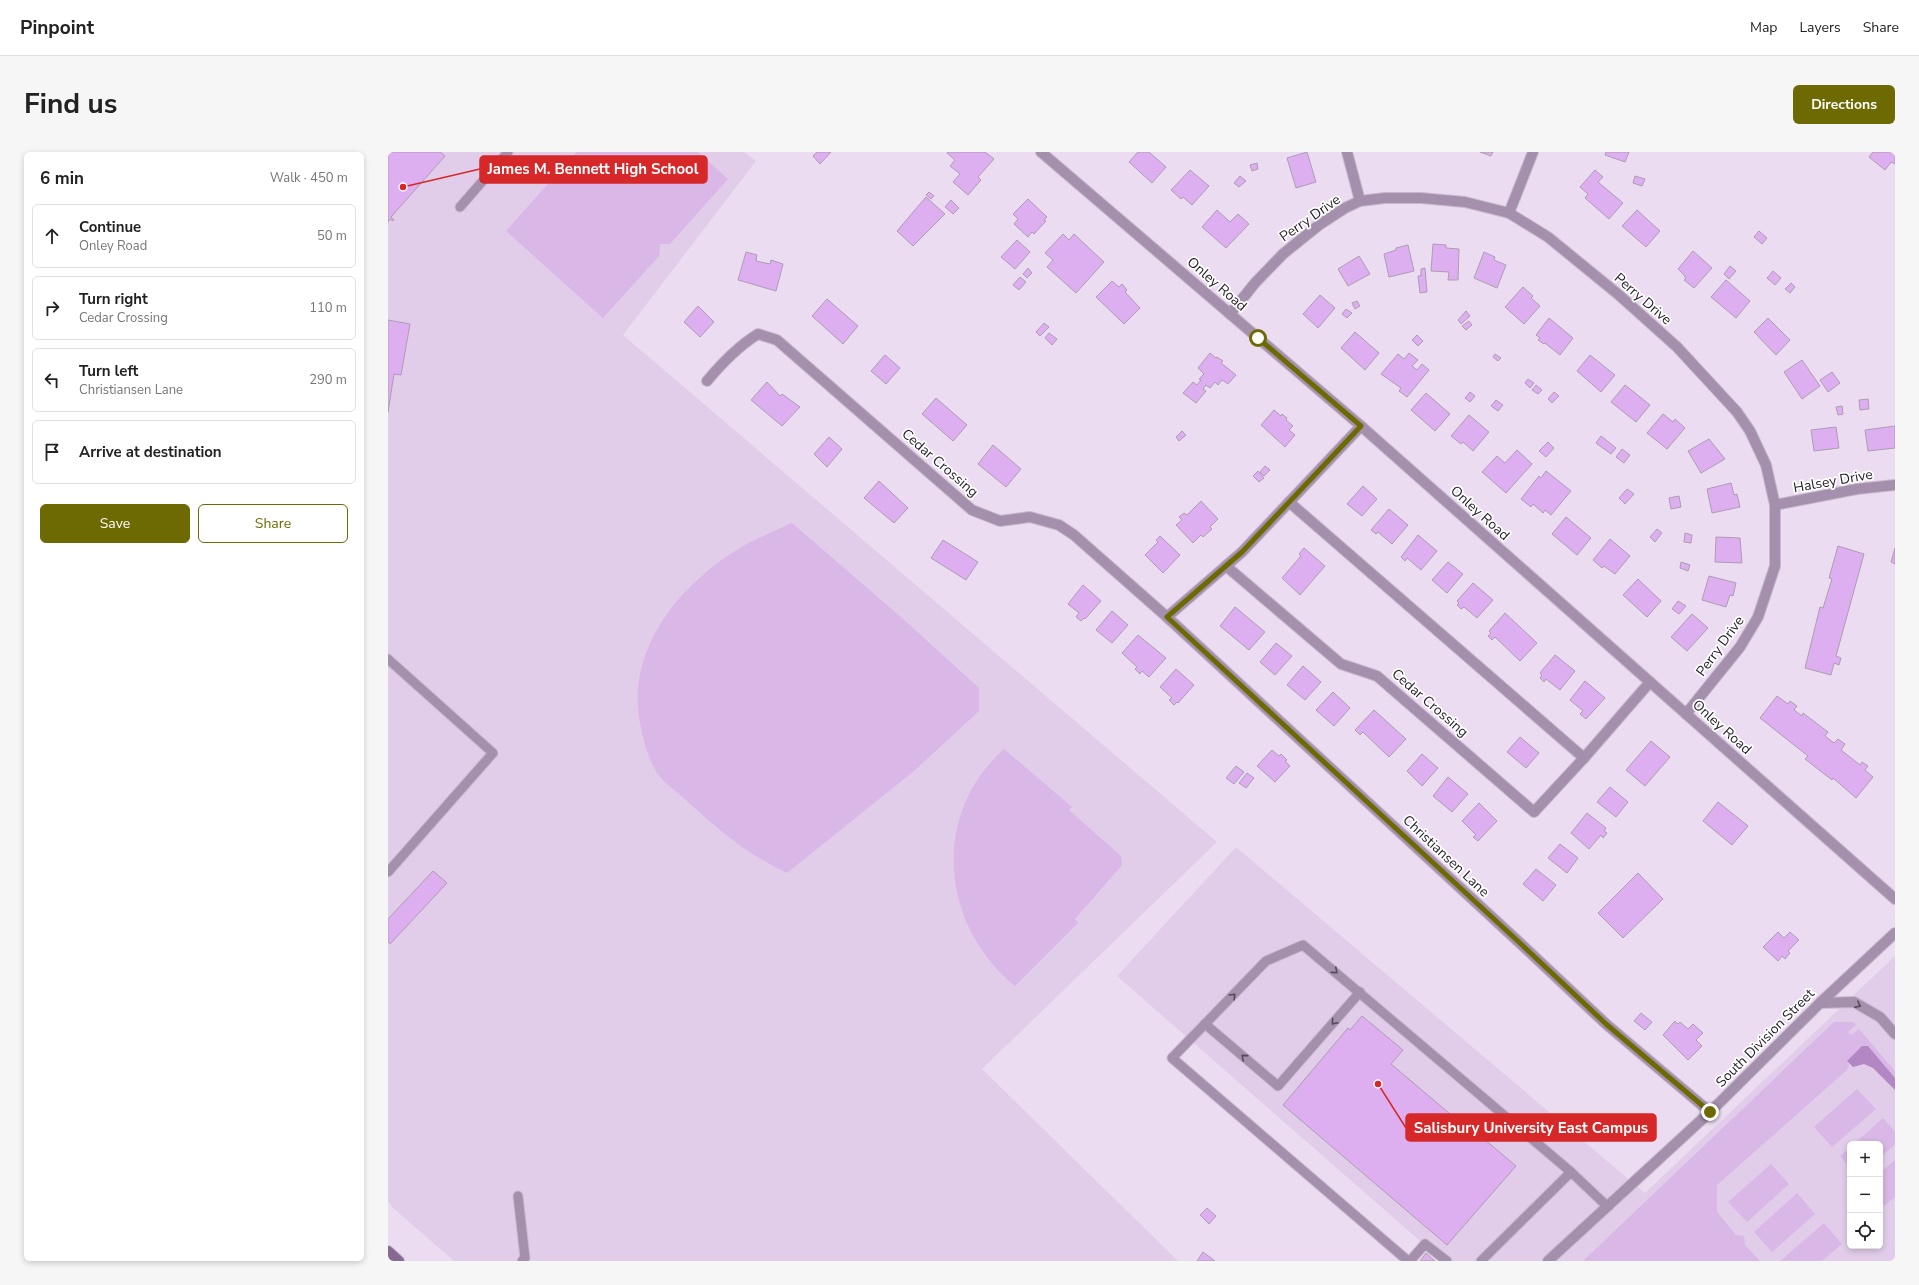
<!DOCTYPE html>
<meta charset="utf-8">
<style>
body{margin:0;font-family:"Nunito Sans",sans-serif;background:#f6f6f6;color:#222}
.controls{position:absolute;right:12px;bottom:12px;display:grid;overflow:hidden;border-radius:6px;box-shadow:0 2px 6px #0003}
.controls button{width:36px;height:36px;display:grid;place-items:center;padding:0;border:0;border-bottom:1px solid #e0e0e0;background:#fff;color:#222;font:20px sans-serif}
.stop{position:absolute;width:12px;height:12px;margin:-9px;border:3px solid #6e6a03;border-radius:50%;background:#fff}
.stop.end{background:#6e6a03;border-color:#fff;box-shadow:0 1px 4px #0008}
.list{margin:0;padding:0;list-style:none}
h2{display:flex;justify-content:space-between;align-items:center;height:52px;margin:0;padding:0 16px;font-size:17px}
h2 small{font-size:13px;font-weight:400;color:#767676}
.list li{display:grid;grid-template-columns:26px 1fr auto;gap:12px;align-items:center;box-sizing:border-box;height:64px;margin:0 8px 8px;padding:0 8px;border:1px solid #e0e0e0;border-radius:6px}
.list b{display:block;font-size:15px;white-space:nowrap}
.list p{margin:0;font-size:13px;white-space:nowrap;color:#767676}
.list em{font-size:13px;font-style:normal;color:#767676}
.actions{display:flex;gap:8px;padding:12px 16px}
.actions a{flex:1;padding:9px 0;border:1px solid #6e6a03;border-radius:6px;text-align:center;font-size:14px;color:#6e6a03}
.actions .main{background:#6e6a03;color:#fff}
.icon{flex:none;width:22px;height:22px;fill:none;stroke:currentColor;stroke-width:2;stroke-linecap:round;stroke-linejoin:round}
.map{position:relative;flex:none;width:1507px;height:1109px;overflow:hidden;border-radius:6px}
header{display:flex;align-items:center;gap:24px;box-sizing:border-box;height:56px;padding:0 20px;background:#fff;border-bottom:1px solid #e0e0e0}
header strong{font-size:19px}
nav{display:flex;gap:22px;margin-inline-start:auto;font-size:14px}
.intro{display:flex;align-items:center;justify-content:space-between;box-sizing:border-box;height:96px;padding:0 24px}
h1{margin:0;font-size:28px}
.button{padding:10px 18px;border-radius:6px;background:#6e6a03;color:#fff;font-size:14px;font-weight:700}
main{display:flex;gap:24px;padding:0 24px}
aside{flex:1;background:#fff;border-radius:6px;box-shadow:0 2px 6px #0003}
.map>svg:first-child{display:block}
.built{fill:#e1cde9;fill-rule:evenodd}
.green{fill:#d9b7e6}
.water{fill:#b386c4}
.building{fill:#deaff0;stroke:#ac9db2}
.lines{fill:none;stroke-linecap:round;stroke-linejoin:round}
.service-casing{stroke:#c7b9cd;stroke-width:11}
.minor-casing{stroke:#c7b9cd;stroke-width:12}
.tertiary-casing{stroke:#c7b9cd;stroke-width:12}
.secondary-casing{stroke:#c7b9cd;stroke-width:12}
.service{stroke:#a490ac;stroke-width:9}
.minor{stroke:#a490ac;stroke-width:10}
.tertiary{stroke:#a490ac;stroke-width:10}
.secondary{stroke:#866991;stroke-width:10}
.oneway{stroke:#564a5a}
.route{stroke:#6e6a03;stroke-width:5}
.labels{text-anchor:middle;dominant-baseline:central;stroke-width:3.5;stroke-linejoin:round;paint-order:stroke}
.street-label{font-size:14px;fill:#221c24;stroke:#fff}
.leader{fill:none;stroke:#d62828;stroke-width:1.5}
.callout-dot{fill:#d62828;stroke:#fff;stroke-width:1.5}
.callout{fill:#d62828;stroke:#d62828;stroke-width:1.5}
.callout-label{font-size:15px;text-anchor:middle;font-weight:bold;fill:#fff}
</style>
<header>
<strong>Pinpoint</strong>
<nav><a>Map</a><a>Layers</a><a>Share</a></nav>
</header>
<div class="intro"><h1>Find us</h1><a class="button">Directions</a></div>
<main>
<aside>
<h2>6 min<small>Walk · 450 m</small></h2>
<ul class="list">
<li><svg class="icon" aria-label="ahead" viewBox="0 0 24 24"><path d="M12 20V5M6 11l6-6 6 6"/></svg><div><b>Continue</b><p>Onley Road</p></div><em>50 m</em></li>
<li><svg class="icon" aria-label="right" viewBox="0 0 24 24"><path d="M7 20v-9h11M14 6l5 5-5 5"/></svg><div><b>Turn right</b><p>Cedar Crossing</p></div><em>110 m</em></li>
<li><svg class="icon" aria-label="left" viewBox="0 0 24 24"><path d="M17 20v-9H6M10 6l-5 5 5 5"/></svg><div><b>Turn left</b><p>Christiansen Lane</p></div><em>290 m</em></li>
<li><svg class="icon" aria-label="arrive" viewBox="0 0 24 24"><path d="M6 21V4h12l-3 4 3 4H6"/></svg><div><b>Arrive at destination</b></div></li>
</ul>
<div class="actions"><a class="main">Save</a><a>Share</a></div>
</aside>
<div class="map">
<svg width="1507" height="1109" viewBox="0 0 1507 1109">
<rect width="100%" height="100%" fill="#ebdcf2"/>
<g class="built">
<polygon points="0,0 356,0 368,9 235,183 829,690 594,917 790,1109 66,1109 5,1056 0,1049"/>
<path d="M848,695L1257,1041L1507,804V1109H1055L729,824ZM1462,992H1492V1094H1462Z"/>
</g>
<g class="green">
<polygon points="189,0 310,0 340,27 282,92 272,92 271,104 215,166 118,79 175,15 185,16 185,4"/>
<path d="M404,371L514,466L591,536V559L526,619L399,721C358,701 333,680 299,649C291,641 280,634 272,625C260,609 254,584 251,565C241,493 294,431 352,396C368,386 387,379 404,371Z"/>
<path d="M616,597L684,655L681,658L733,704L734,713L687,767L690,771L627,834C553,774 542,663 616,597Z"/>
<polygon points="1446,870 1465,870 1468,873 1460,880 1463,883 1471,877 1507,919 1507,926 1480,894 1459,909 1461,913 1459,918 1329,1033 1329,1060 1348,1083 1356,1084 1357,1093 1372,1109 1195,1109"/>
<polygon points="1469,937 1488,957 1444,995 1426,975"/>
<polygon points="1495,966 1507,980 1507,992 1492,1006 1492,992 1466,992"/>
<polygon points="1462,996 1462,1016 1452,1004"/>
<polygon points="1507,1008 1507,1045 1496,1054 1492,1049 1492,1021"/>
<polygon points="1383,1012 1401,1032 1359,1070 1340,1050"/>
<polygon points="1409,1041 1427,1062 1384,1100 1366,1080"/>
<polygon points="1436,1071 1454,1092 1434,1109 1392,1109"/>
</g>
<polygon class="water" points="1474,894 1480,894 1507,926 1507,938 1485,916 1476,912 1465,915 1459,909"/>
<g class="building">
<polygon points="0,0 52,0 57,4 3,65 6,68 5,69 2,67 0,70"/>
<polygon points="429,0 443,0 432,12 425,4"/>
<polygon points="560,0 597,0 606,7 590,25 593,28 580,43 565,30 572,22 562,14 567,8 559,1"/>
<polygon points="750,0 761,0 778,15 764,31 741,10"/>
<polygon points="919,0 928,30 908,36 899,6"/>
<polygon points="1092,0 1105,0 1103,4"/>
<polygon points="1218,0 1241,0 1237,10 1217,3"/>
<polygon points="1485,0 1507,0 1507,12 1503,10 1497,18 1481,5"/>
<polygon points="869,11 870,17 864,19 862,13"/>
<polygon points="802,18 821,34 804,53 795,45 793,47 783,38"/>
<polygon points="1207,18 1215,25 1210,30 1235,51 1221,67 1197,46 1200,42 1192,35"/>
<polygon points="852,24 858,29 851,35 846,31"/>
<polygon points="1247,24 1257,27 1254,34 1245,31"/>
<polygon points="541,40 546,44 543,47 538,43"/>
<polygon points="538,45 557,62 525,94 509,79"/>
<polygon points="640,47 659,65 656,68 658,69 646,82 644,80 640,85 626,72 630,67 625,62"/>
<polygon points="563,48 571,56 565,62 557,55"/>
<polygon points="829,58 842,70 850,62 861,72 838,96 814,75"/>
<polygon points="1249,58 1272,79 1258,95 1234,74"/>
<polygon points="1371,79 1379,86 1374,92 1366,85"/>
<polygon points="675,82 681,88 686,82 716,110 688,141 659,115 665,108 657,101"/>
<polygon points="629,88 642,100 627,117 613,105"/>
<polygon points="1045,92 1058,93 1058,96 1071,97 1070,128 1060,128 1061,120 1043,119"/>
<polygon points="1020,93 1026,119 1001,125 996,102 1008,98 1008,96"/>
<polygon points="1305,99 1324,116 1306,136 1296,128 1298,127 1296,123 1290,117"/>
<polygon points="358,100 369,103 368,109 382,112 383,108 395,112 388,139 350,128"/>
<polygon points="1096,100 1107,105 1106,108 1118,113 1109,136 1086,126"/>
<polygon points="971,104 982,122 960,134 950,117"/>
<polygon points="1342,114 1348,119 1341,127 1336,122"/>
<polygon points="640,116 644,121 639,126 635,122"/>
<polygon points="1037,116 1039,140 1032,141 1030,124 1033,124 1033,117"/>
<polygon points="1385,119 1393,126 1387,133 1379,126"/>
<polygon points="632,125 638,130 631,138 625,133"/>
<polygon points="1338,128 1362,149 1348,166 1323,145"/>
<polygon points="724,129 731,135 734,132 739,138 737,140 752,156 736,172 708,145"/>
<polygon points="1403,131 1407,135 1402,141 1397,137"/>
<polygon points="1135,135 1145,144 1143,146 1152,154 1136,172 1117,155"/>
<polygon points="932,143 947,156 930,176 915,162"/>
<polygon points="439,147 470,174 455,192 424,164"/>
<polygon points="969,149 972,154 967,157 964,151"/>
<polygon points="310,154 326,170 312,185 296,170"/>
<polygon points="958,157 964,161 959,166 954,162"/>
<polygon points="1078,159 1082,164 1073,172 1070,168"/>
<polygon points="1161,166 1185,186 1172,203 1157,191 1156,192 1150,188 1152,186 1148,183"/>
<polygon points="1380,166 1402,188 1388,203 1366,180"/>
<polygon points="0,168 22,172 13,223 6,222 0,260"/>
<polygon points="1081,169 1084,173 1078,178 1074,174"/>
<polygon points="656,171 661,175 652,184 648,180"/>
<polygon points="967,180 991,201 977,218 953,196"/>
<polygon points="661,181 669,187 664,193 657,186"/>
<polygon points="1029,183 1035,189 1030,194 1024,188"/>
<polygon points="822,201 828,206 829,205 835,209 833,211 848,223 840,232 834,228 830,233 827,230 822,236 818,233 815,237 818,239 808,251 795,241 805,230 809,233 813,228 811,227 816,222 810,216"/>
<polygon points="1021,201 1030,208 1024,214 1029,218 1034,212 1041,218 1019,245 1011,239 1013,236 993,222 1010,202 1016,207"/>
<polygon points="1107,202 1113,206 1110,209 1105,205"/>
<polygon points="497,203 512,216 498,232 483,219"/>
<polygon points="1202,203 1227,223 1213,240 1189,219"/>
<polygon points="1414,208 1432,234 1414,247 1396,220"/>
<polygon points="1444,220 1452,231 1440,240 1432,228"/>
<polygon points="1140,227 1146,231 1142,236 1137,231"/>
<polygon points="379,230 392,244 394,242 412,255 394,274 363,248"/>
<polygon points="1148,233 1154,238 1150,242 1144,238"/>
<polygon points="1237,233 1262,253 1248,270 1223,250"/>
<polygon points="1082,240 1087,244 1082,250 1077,246"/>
<polygon points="1166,240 1171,244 1164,251 1160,247"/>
<polygon points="1038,241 1062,262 1047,279 1023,258"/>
<polygon points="548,246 579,273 565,289 534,262"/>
<polygon points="1480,247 1481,257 1472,258 1471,248"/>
<polygon points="1108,248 1115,253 1110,259 1103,254"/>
<polygon points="1454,254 1455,262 1450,263 1448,255"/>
<polygon points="886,258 893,264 894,262 899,266 898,268 905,274 901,278 907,283 897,295 873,273"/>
<polygon points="1275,262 1285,270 1287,267 1297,276 1279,297 1259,281"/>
<polygon points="1081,263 1101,280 1085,299 1075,290 1073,292 1063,284"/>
<polygon points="1507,274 1507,296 1480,299 1477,278"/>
<polygon points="1448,275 1451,296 1426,299 1423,278"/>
<polygon points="794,279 798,283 791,289 788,285"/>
<polygon points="1213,284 1228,296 1223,302 1208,291"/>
<polygon points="441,285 454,297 439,315 426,302"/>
<polygon points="1321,287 1337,307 1313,321 1300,299"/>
<polygon points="1160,290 1166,296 1158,305 1151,299"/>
<polygon points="605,293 633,317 618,335 590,312"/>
<polygon points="1234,297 1242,303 1236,311 1228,305"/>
<polygon points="1129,298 1144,312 1118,341 1094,320 1109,304 1117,311"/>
<polygon points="877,314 882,318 876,324 872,320"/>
<polygon points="870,319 876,326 871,330 865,324"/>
<polygon points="1158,319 1183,339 1163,363 1157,358 1155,361 1145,352 1143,355 1133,347 1151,324 1153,326"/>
<polygon points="491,329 520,356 506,371 476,346"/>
<polygon points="1343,331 1346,343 1349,342 1352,355 1324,361 1319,337"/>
<polygon points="975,334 989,347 974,364 959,352"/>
<polygon points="1239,337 1246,342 1237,352 1231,346"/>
<polygon points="1291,344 1293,355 1283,357 1281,346"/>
<polygon points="813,349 830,367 822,375 824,377 815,385 813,383 805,391 788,373 794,368 791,365 796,361 799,363"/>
<polygon points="1001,357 1020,373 1004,392 990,380 988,382 983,378"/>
<polygon points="1178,365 1203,386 1189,403 1164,382"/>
<polygon points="1269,377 1274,381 1267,390 1262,385"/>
<polygon points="1297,381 1304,383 1303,391 1296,390"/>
<polygon points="1030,383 1049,399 1033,418 1019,406 1017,409 1013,405"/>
<polygon points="772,384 792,403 775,421 757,403 770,390 768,388"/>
<polygon points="1328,385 1352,386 1354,411 1327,410"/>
<polygon points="1222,387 1242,404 1227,422 1216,414 1214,416 1205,408"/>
<polygon points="555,388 590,410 578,428 543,406"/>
<polygon points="1450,394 1476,402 1448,504 1453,506 1451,513 1446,511 1443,523 1417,516 1432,455 1435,456 1444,427 1441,426"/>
<polygon points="916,396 937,414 912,443 894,426 913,404 911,402"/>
<polygon points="1507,396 1507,412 1503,410"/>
<polygon points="1060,410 1075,422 1059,441 1044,428"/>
<polygon points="1293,410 1302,413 1300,419 1292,416"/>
<polygon points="1321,424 1348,431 1345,444 1342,443 1338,455 1314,448"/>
<polygon points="1250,427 1273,449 1259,465 1235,443"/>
<polygon points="1085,431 1105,448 1089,466 1076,455 1073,457 1069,453 1071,451 1069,449"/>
<polygon points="695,433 713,449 697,467 696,466 693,469 688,465 691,461 680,452"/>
<polygon points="1290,449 1298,454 1291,462 1284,457"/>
<polygon points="847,455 877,480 861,498 832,474"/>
<polygon points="724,459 740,473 724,491 708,478"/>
<polygon points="1117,461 1149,491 1132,509 1107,485 1104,488 1100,484 1103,481 1101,479"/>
<polygon points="1304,462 1320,476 1299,499 1283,485"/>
<polygon points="750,483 778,506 761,525 754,519 752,522 747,517 749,515 734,501"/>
<polygon points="888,491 904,504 887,523 872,510"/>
<polygon points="1167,503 1187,519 1172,538 1158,527 1156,530 1152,526 1154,523 1152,521"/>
<polygon points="915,514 933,530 917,548 899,533"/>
<polygon points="788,517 806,533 790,551 789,550 786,553 781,548 784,546 772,535"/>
<polygon points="1197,529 1217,546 1198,567 1192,562 1195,559 1182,548"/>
<polygon points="945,540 962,556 946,574 928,558"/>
<polygon points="1389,544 1400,552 1402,549 1409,554 1406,558 1414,564 1415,561 1440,580 1437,584 1446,591 1450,587 1457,592 1453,598 1472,613 1474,610 1480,614 1477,618 1485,625 1468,646 1445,626 1444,628 1417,607 1420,604 1372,566"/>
<polygon points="986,558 1018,587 1001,605 975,580 972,583 967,578"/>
<polygon points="1132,585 1151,601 1138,616 1119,600"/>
<polygon points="1263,589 1282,605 1257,634 1238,618"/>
<polygon points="884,598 891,604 893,602 899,608 897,609 902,614 887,630 869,614"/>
<polygon points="1034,602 1050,616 1034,634 1019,619"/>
<polygon points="848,614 856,620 846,632 838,626"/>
<polygon points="859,621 866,626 858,636 851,631"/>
<polygon points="1060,625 1080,642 1064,660 1045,644"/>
<polygon points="1222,635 1240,650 1228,665 1209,650"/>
<polygon points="1330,650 1360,674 1344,693 1315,669"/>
<polygon points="1091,651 1109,669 1090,689 1085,685 1088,683 1074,669"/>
<polygon points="1199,661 1218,676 1216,679 1219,681 1215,686 1213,683 1201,697 1183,681"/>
<polygon points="1172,692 1190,706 1179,721 1160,706"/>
<polygon points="1148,717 1168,733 1155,749 1135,732"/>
<polygon points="45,719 59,731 2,792 0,789 0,767"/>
<polygon points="1250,721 1275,747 1235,786 1210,761"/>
<polygon points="1390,780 1396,786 1402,780 1411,788 1400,799 1402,801 1397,807 1394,804 1390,809 1375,795"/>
<polygon points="1253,861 1264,870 1257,878 1246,869"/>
<polygon points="974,864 1015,898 1003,912 1075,973 1077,971 1128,1014 1059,1093 895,953 960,876 962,878"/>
<polygon points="1287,869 1290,872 1292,870 1300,877 1305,872 1315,881 1308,888 1314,894 1300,908 1275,883"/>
<polygon points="819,1056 828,1064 821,1072 812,1063"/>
<polygon points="815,1100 827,1109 809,1109"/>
<polygon points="1038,1101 1047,1109 1032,1109"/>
</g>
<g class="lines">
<g class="service-casing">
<g id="service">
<polyline points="72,55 120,0"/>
<polyline points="0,507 105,601 0,720"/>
<polyline points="817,872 890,934 972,840"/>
<polyline points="130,1044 137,1106 134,1109"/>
<polyline points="1020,1109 784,906 878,809 915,793 1183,1020 1220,1055"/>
<polyline points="1022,1109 1037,1092 1059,1109"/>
<polyline points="1093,1109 1183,1020"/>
</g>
</g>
<g class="minor-casing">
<g id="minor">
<polyline points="653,0 973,274 1507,747"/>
<polyline points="959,0 972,49"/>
<polyline points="1121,61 1145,0"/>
<polyline points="842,162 867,131 895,102 931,73 957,56 972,49 997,46 1033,46 1077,50 1121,61 1160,85 1231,143 1289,195 1349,260 1362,279 1378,313 1387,353 1387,414 1370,465 1352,495 1298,562"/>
<path d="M319,229C334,211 349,195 370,182L389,188L584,358L612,369L642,365L671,373L686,383L779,465L854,400L973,274"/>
<polyline points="1387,353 1469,337 1507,333"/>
<polyline points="838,414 953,512 989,524 1146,660 1196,606 901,350"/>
<polyline points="779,465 1133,792 1218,872 1322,960"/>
<polyline points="1196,606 1262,530"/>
<polyline points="1432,851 1466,850 1492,865 1507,882"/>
</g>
</g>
<g class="tertiary-casing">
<polyline id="tertiary" points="1160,1109 1322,960 1432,851 1507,781"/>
</g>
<g class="secondary-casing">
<polyline id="secondary" points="0,1099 11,1109"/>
</g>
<use href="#service" class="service"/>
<use href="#minor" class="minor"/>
<use href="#tertiary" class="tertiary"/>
<use href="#secondary" class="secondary"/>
</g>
<defs><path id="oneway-chevron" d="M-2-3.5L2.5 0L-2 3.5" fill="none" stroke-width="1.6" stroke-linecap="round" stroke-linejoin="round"/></defs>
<g class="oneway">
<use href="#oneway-chevron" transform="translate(947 819) rotate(40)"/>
<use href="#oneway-chevron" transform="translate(845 844) rotate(-46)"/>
<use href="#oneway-chevron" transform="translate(1470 853) rotate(26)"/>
<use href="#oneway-chevron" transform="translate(946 870) rotate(131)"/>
<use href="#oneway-chevron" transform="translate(856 905) rotate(-139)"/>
</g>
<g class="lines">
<polyline class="route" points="870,186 973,274 854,400 779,465 1133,792 1218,872 1322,960"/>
</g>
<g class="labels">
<g class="street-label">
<text transform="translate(922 66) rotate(-35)">Perry Drive</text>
<text transform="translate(829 132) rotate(41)">Onley Road</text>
<text transform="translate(1255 147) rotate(41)">Perry Drive</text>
<text transform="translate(552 311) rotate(41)">Cedar Crossing</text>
<text transform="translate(1445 329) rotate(-10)">Halsey Drive</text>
<text transform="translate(1092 361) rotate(42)">Onley Road</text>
<text transform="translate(1332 494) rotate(-54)">Perry Drive</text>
<text transform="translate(1042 551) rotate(41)">Cedar Crossing</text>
<text transform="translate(1334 575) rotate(42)">Onley Road</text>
<text transform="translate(1058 704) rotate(43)">Christiansen Lane</text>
<text transform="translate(1377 886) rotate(-45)">South Division Street</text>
</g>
</g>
<path class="leader" d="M15 35L92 17M990 932L1018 976"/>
<g class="callout-dot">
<circle cx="15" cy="35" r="4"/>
<circle cx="990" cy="932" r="4"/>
</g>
<g class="callout">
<rect x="92" y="4" width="227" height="27" rx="4"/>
<rect x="1018" y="962" width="250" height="27" rx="4"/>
</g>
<g class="callout-label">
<text x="205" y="22">James M. Bennett High School</text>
<text x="1143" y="981">Salisbury University East Campus</text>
</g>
</svg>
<div class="controls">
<button>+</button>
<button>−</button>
<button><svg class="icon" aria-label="locate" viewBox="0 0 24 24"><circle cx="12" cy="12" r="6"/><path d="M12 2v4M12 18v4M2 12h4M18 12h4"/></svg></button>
</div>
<div class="stop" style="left:870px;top:186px"></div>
<div class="stop end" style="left:1322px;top:960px"></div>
</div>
</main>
